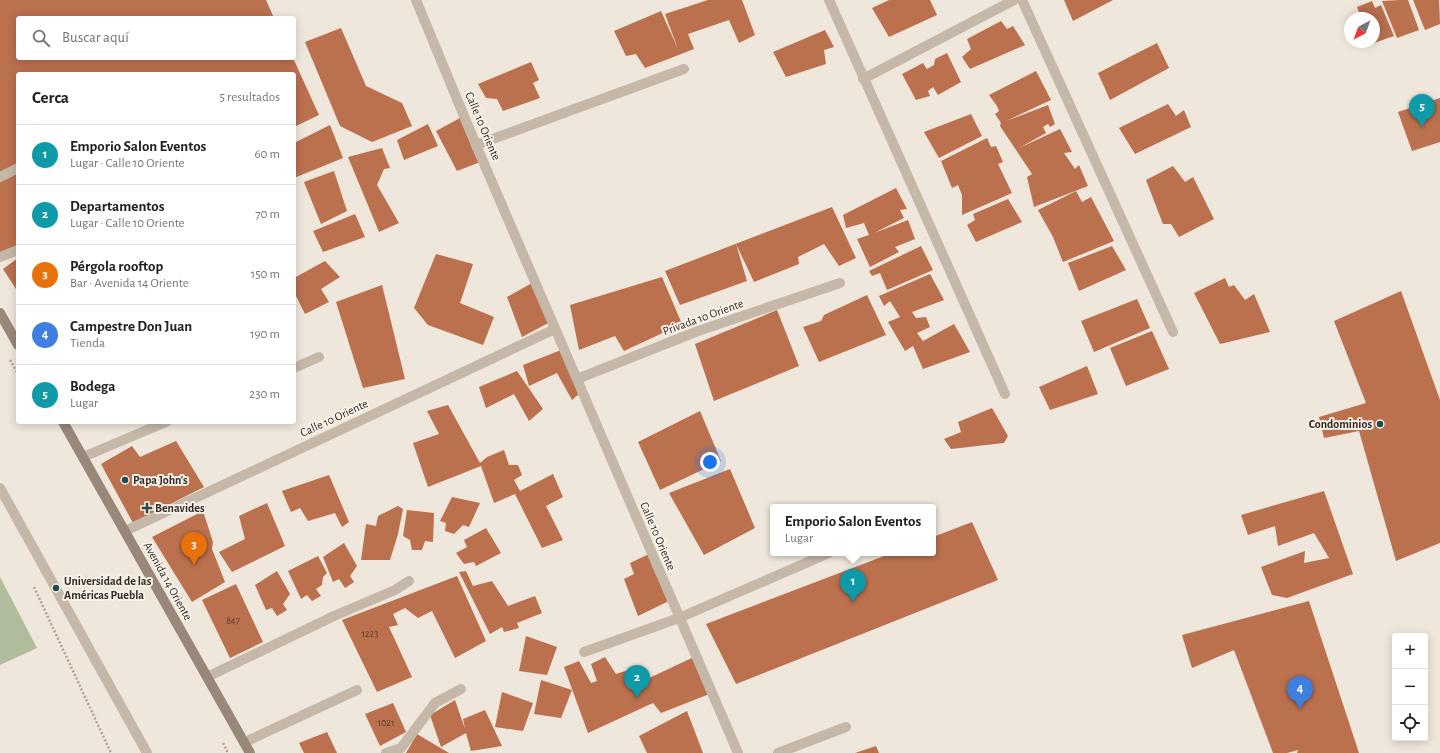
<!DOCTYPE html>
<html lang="es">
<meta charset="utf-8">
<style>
body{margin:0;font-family:"Alegreya Sans",sans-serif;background:#f2f2f2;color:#202124}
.controls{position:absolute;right:12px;bottom:12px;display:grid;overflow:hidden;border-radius:4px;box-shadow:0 2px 10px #0003}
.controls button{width:36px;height:36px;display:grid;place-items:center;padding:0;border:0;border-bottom:1px solid #e0e0e0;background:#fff;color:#202124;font:20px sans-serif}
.compass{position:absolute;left:1344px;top:12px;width:36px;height:36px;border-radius:50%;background:#fff;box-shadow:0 2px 10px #0003;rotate:221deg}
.you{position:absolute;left:710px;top:462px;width:14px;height:14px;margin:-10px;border:3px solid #fff;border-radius:50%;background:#1a73e8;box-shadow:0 0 0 6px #1a73e833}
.badge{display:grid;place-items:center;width:26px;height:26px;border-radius:50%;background:#111827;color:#fff;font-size:13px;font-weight:700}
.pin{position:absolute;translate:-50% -33px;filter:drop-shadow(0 1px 2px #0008)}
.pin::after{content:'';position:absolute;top:21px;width:14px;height:12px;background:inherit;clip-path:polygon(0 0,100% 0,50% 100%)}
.popup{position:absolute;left:770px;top:504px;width:166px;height:52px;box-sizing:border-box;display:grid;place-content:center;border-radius:4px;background:#fff;filter:drop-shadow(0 1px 3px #0005);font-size:13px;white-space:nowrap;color:#757577}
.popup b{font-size:15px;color:#202124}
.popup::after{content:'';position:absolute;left:50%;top:100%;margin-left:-8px;border:8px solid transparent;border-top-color:#fff}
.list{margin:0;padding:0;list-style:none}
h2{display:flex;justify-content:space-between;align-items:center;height:52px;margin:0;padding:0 16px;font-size:17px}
h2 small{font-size:13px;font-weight:400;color:#757577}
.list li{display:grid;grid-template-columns:26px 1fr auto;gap:12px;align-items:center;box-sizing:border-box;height:60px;padding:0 16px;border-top:1px solid #e0e0e0}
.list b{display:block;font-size:15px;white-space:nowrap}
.list p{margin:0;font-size:13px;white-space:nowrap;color:#757577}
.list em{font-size:13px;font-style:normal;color:#757577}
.icon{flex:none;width:22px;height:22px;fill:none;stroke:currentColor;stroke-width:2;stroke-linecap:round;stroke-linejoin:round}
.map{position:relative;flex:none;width:1440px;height:753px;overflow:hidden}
.search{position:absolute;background:#fff;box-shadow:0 2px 10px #0003;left:16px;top:16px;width:280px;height:44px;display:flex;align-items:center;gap:10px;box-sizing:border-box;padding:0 14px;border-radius:4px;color:#757577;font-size:15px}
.panel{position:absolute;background:#fff;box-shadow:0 2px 10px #0003;left:16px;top:72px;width:280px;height:352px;border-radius:4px}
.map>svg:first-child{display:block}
.green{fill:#afbd9d}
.building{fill:#bb704e}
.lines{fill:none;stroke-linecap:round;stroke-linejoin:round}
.path{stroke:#b2a293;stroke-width:2.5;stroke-dasharray:2 2;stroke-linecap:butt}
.lane{stroke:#c6b8a8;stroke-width:10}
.street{stroke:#c6b8a8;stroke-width:10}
.secondary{stroke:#99887a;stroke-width:10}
.poi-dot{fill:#214a51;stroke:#f7f1e7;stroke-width:1.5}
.labels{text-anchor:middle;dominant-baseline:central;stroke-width:4;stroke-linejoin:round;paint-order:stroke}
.number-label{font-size:10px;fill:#563d32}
.street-label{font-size:12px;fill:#342c28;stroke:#f7f1e7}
.poi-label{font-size:12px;font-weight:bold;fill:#342c28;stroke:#f7f1e7;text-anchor:start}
</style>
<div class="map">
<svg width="1440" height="753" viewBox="0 0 1440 753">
<rect width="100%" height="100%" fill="#efe7db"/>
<polygon class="green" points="0,577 37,648 0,665"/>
<g class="building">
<polygon points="0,0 266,0 274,18 18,18 18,58 293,58 319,115 294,127 294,74 18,74 18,249 0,257"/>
<polygon points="708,0 742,0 755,35 739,43 729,20 688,34 694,49 645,68 636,54 626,56 614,31 661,11 678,49 665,14"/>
<polygon points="889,0 930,0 937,15 889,37 872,8"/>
<polygon points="1064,0 1113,0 1073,21"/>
<polygon points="1400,0 1408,0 1419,30 1397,38 1382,1"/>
<polygon points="1413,0 1439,0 1440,24 1425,30"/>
<polygon points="1372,1 1375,8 1381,5 1394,36 1371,44 1371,42 1374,42 1374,18 1361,18 1357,7"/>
<polygon points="1001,21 1007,29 1013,26 1025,45 970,69 962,57 971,49 967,39"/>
<polygon points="341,28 366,86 402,103 412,126 372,142 340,126 305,42"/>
<polygon points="825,30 834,47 824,50 826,64 786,77 773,52"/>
<polygon points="1157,43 1169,68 1110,100 1098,73"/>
<polygon points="947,53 961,82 938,95 933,87 928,91 930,96 916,100 902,74 923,63 927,69 934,65 935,59"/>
<polygon points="531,62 539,80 533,83 540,98 503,111 497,99 486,98 478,84"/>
<polygon points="1036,71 1051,100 1006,121 1048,105 1055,124 1050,127 1048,124 1043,127 1046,133 1019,148 1060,129 1072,152 1064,153 1075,169 1079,165 1088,186 1034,207 1027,177 1032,174 1000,126 1001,123 995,114 999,111 997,106 989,95"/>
<polygon points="1440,98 1440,142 1412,151 1398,112"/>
<polygon points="1168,104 1176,116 1184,110 1191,127 1135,154 1119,128"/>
<polygon points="971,114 982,136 939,158 924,132"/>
<polygon points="460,118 483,161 457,171 436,131"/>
<polygon points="428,124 438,146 404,160 397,140"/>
<polygon points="330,125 343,158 294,178 294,143"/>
<polygon points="987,138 991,147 996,146 1003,162 998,164 1012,193 962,215 962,195 958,185 952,188 941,161"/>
<polygon points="382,148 390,168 384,169 377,185 399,223 379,232 348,157"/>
<polygon points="1173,166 1185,182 1193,177 1214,219 1179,237 1171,224 1163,224 1146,180"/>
<polygon points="334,171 347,211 321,224 304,182"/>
<polygon points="896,188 907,209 900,210 904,218 874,233 908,220 915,239 895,247 899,252 870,267 857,239 869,235 864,223 846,228 843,215"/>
<polygon points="1076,191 1082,202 1091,197 1114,241 1063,262 1053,237 1038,210"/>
<polygon points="1008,199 1022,222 976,242 967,225 975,220 973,214"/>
<polygon points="832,207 856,258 839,266 824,244 798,257 799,264 754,282 736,244 747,281 680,305 665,271"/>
<polygon points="355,214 365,237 323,252 313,231"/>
<polygon points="921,246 933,270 887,290 880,273 872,276 869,271"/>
<polygon points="1112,246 1126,270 1079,291 1068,263"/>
<polygon points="436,254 473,264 460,303 494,317 483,345 428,325 414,308"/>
<polygon points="18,258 18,292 3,269"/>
<polygon points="325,261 340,277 321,289 329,302 305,314 294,292 294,278"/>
<polygon points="930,274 944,300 912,312 916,318 926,317 930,327 917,333 923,341 954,324 970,352 923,369 913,346 905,351 888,322 900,317 890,301 884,306 879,296"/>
<polygon points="662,277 682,324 624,351 615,336 579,350 570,305"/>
<polygon points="1225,278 1229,287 1234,285 1245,300 1254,294 1270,332 1220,344 1194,293"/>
<polygon points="532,283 552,321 522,337 507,297"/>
<polygon points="382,285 405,379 363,388 336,302"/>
<polygon points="1401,291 1440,400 1440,543 1396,561 1359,431 1324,438 1319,417 1366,403 1334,321"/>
<polygon points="867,295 886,335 819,362 803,327 821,321 824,315"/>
<polygon points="1137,299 1150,328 1094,352 1081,321"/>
<polygon points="777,310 799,366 714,401 695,344"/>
<polygon points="1152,331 1169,369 1126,386 1110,348"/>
<polygon points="561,350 586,388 572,400 557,373 529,386 523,365"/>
<polygon points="1087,366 1098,394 1050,410 1039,387"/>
<polygon points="517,371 543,409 529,421 514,394 486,408 479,387"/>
<polygon points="448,405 480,463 487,457 504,450 509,465 518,465 522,475 514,480 520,491 553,474 563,497 546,506 563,540 542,548 515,494 494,503 481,466 428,487 413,443 439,434 427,411"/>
<polygon points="992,408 1008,436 1004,443 951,449 944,439 961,432 958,422"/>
<polygon points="700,411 721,461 660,490 638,442"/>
<polygon points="176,441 204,487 133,523 101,464 132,446 140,457"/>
<polygon points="730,469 755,528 704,555 669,493"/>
<polygon points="329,475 349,522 342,527 335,513 308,521 300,508 291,512 282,491"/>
<polygon points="1324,491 1353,574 1287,598 1272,595 1261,567 1305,551 1304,563 1329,558 1314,533 1278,546 1275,526 1248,535 1241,515"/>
<polygon points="452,497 480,503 469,527 463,525 454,534 445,531 446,523 440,521"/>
<polygon points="267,503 285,546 232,572 219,552 245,539 239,516"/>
<polygon points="398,506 403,509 398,534 390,560 361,560 366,524 376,526 378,516"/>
<polygon points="407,510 434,513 433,542 425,541 422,550 412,550 410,540 403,536"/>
<polygon points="203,511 213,542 212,549 225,582 192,602 152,537"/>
<polygon points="972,522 998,580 736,684 706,624 892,553 933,553 933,537"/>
<polygon points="486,528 501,553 476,566 474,562 464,564 456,553 467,547 464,540"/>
<polygon points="344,543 357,566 350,576 354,582 345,588 339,579 333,582 323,557"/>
<polygon points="651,553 671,600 638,616 624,579 634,574 630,563"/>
<polygon points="318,556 327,573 323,577 322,585 316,589 321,596 312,601 307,595 301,599 288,571"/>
<polygon points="277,571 290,594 283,604 287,610 277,616 272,608 266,610 255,585"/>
<polygon points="466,571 473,586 492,581 508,606 535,596 542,613 517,623 519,628 504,632 502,627 490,634 459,572"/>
<polygon points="457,576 486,641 455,658 432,611 418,618 405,608 393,614 398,625 389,627 412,677 377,692 342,620"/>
<polygon points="236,584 263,642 230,658 202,600"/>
<polygon points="1309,601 1359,753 1297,753 1298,750 1287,753 1273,753 1234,650 1192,668 1182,635"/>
<polygon points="526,636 557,647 547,675 519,671"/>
<polygon points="696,656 712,693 661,713 653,703 588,733 564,667 579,661 591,683 597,681 591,664 605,657 616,674 638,667 645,680"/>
<polygon points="541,680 572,690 561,718 534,714"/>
<polygon points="502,692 533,703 523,731 495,727"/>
<polygon points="455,700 465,729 463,719 485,710 502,746 471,751 466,733 441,747 430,715"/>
<polygon points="393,703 406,732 380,746 365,714"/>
<polygon points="687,711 703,753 647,753 639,736"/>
<polygon points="327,732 337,753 304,753 299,743"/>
<polygon points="417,734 449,753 406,753"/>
<polygon points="876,746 879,753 855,753"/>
</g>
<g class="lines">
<g class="path">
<polyline points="10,360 18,374"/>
<polyline points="34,587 111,753"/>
<polyline points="223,743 228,753"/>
</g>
<g class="lane">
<polyline points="294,368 319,357"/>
<polyline points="83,457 166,422"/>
<polyline points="0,488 147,753"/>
<polyline points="584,652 679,618"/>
<polyline points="778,753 846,727"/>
</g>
<g class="street">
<polyline points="416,0 476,145 738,753"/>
<polyline points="829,0 1005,394"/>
<polyline points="1022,0 1173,332"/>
<polyline points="863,79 1014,0"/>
<polyline points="476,145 684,69"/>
<polyline points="0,177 18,168"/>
<polyline points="0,257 18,250"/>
<polyline points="577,379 698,331 840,283"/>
<polyline points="125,531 555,329"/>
<polyline points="679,618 829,553"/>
<polyline points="207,677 334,616 395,590 409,581"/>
<polyline points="245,742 357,690"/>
<polyline points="386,753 401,748 435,703 461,689"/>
</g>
<g class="secondary">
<polyline points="0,313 18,345"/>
<polyline points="63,422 250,753"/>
</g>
</g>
<g class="poi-dot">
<circle cx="1380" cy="424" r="4"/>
<circle cx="125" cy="480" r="4"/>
<path d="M145 502h4v4h4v4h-4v4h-4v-4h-4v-4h4z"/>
<circle cx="56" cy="588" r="4"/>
</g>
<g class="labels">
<g class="number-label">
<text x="233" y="621">847</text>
<text x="370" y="634">1223</text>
<text x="386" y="723">1021</text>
</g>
<g class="street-label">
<text transform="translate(483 126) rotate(67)">Calle 10 Oriente</text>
<text transform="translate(703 317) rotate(-20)">Privada 10 Oriente</text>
<text transform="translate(334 418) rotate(-25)">Calle 10 Oriente</text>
<text transform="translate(658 536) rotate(67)">Calle 10 Oriente</text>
<text transform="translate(168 581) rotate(61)">Avenida 14 Oriente</text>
</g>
<g class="poi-label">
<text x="1372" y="424" text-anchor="end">Condominios</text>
<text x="133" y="480">Papa John's</text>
<text x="155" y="508">Benavides</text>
<text x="64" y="581">Universidad de las<tspan x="64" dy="14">Américas Puebla</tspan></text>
</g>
</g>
</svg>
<div class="controls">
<button>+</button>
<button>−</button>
<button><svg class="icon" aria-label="locate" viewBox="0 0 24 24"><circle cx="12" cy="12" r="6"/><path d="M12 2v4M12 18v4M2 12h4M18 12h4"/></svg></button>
</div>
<svg class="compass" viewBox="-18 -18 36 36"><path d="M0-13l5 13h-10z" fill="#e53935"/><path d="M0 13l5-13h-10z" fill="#757577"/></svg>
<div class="you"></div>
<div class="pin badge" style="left:853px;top:602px;background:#0f9aa8">1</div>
<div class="popup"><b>Emporio Salon Eventos</b>Lugar</div>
<div class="pin badge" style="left:637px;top:698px;background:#0f9aa8">2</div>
<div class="pin badge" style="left:194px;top:565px;background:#e8710a">3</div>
<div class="pin badge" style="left:1300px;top:709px;background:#3f7fe0">4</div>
<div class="pin badge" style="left:1422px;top:127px;background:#0f9aa8">5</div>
<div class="search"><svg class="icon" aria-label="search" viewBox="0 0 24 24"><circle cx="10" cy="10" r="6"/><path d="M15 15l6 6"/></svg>Buscar aquí</div>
<section class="panel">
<h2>Cerca<small>5 resultados</small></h2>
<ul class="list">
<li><span class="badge" style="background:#0f9aa8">1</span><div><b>Emporio Salon Eventos</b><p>Lugar · Calle 10 Oriente</p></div><em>60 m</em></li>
<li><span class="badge" style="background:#0f9aa8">2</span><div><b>Departamentos</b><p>Lugar · Calle 10 Oriente</p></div><em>70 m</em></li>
<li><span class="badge" style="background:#e8710a">3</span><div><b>Pérgola rooftop</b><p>Bar · Avenida 14 Oriente</p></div><em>150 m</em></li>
<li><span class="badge" style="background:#3f7fe0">4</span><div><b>Campestre Don Juan</b><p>Tienda</p></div><em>190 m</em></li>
<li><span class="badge" style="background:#0f9aa8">5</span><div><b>Bodega</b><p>Lugar</p></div><em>230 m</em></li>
</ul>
</section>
</div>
